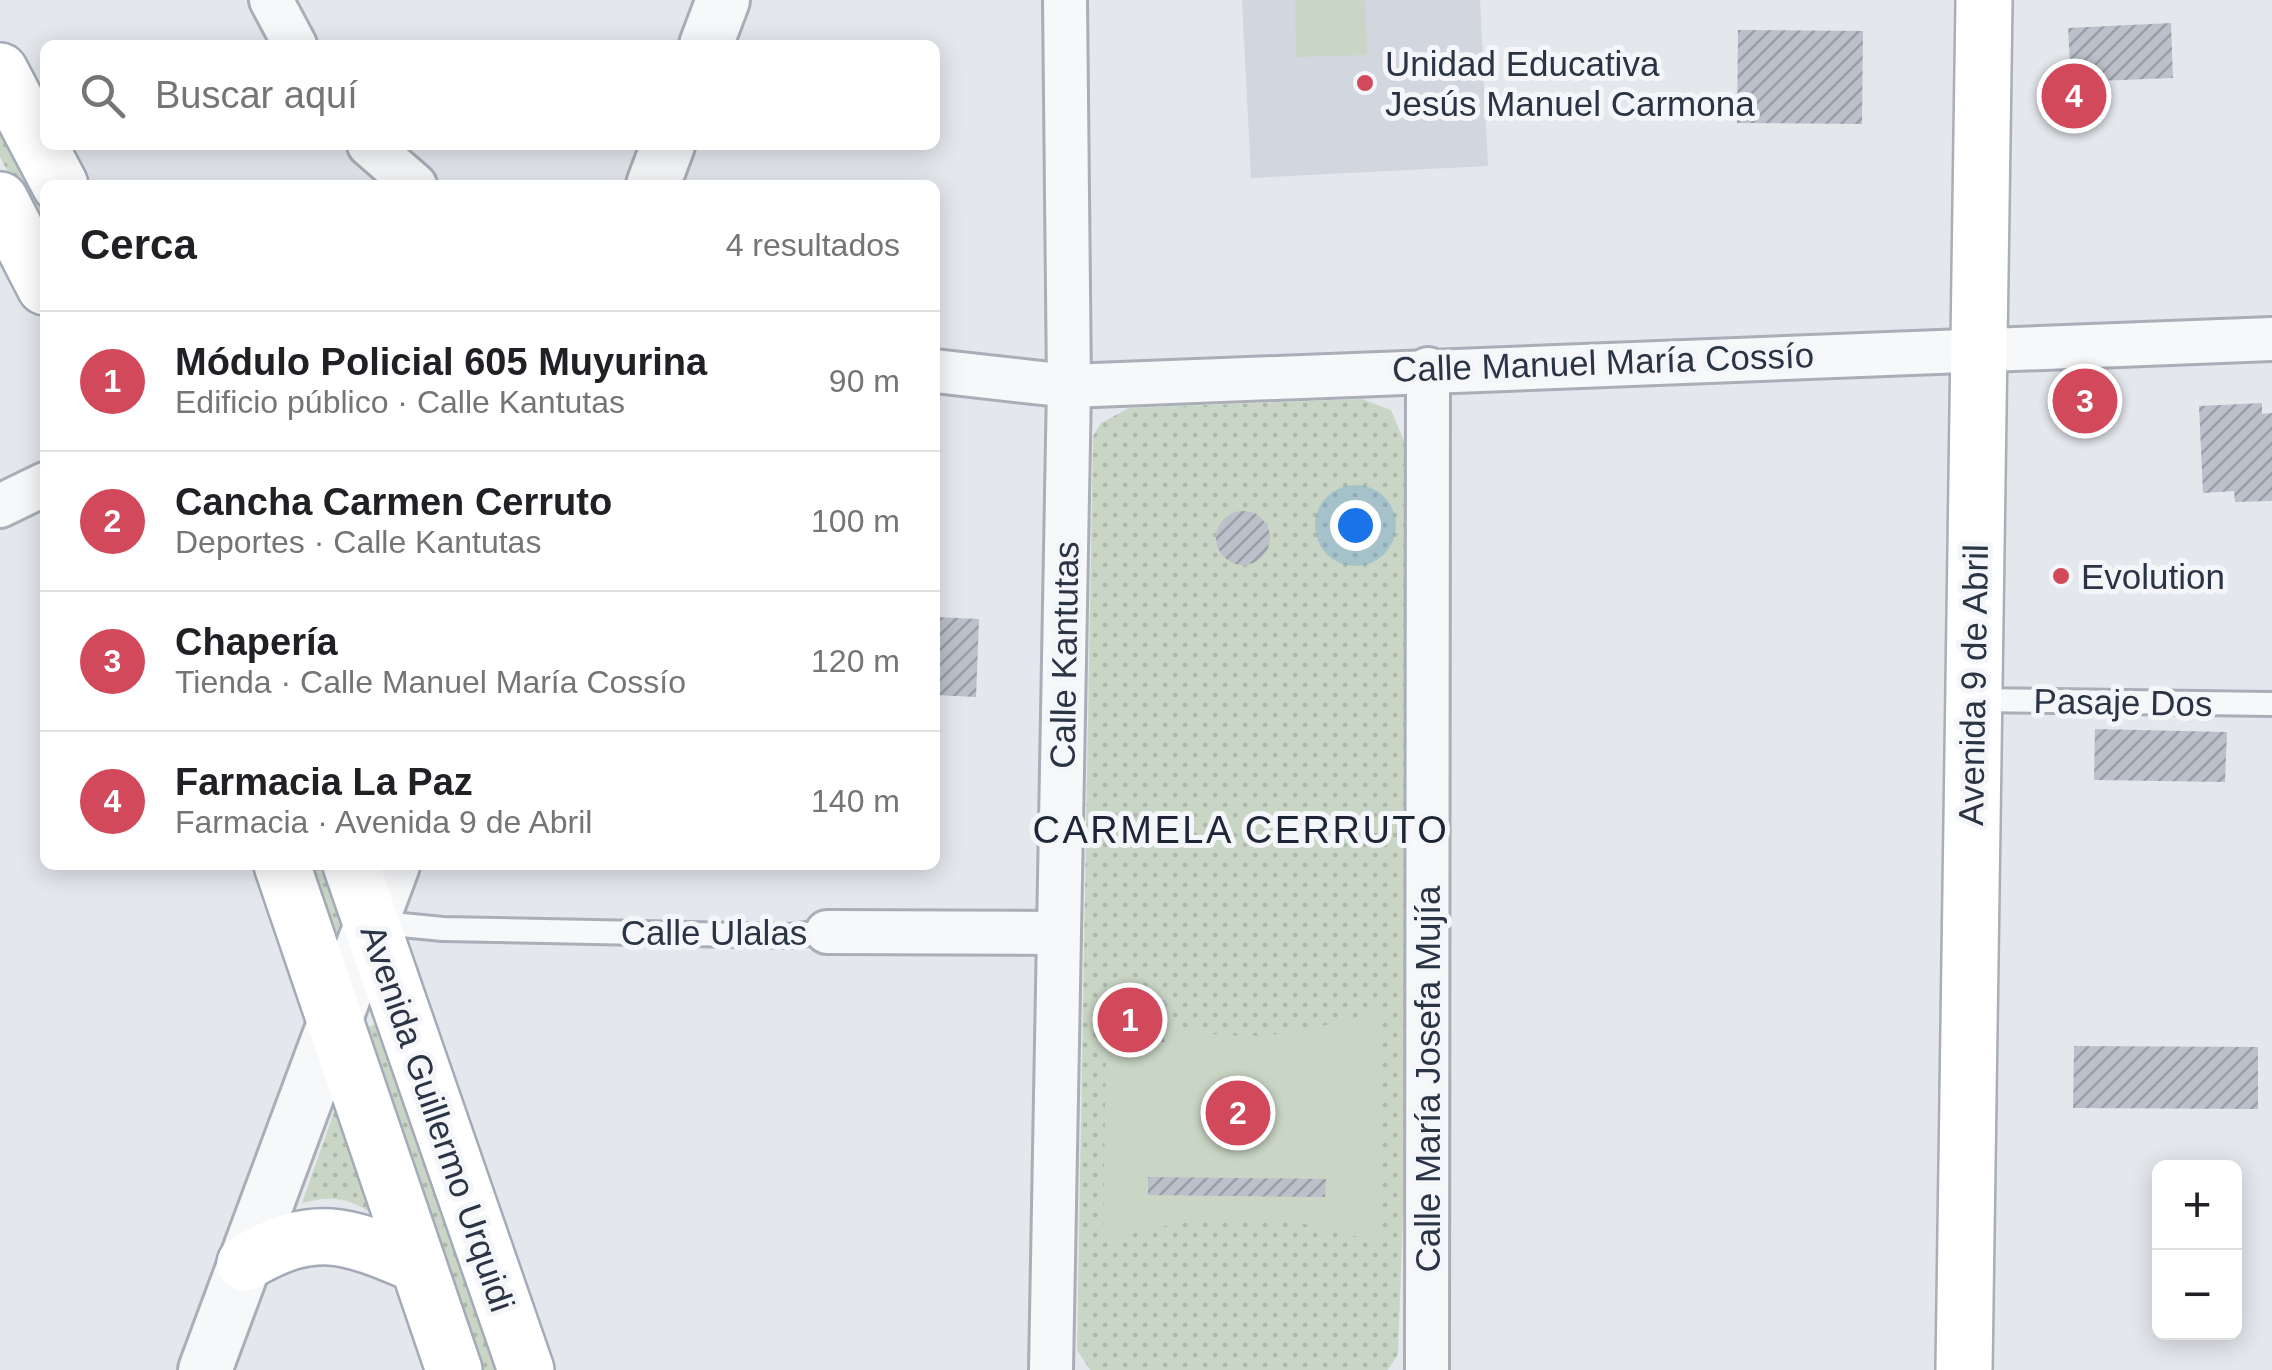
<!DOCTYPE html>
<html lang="es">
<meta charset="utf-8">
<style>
body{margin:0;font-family:Helvetica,sans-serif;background:#f2f2f2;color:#202124}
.controls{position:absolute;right:30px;bottom:30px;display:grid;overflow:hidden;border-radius:15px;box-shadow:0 5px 25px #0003}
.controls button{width:90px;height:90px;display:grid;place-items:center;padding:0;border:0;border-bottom:2px solid #e0e0e0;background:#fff;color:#202124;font:50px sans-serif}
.you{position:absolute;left:1355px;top:525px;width:35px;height:35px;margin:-25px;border:8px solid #fff;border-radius:50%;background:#1a73e8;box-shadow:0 0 0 15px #1a73e833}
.badge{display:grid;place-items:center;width:65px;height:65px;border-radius:50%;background:#d1495b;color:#fff;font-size:32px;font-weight:700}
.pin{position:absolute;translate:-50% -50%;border:5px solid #fff;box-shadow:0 2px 10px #0006}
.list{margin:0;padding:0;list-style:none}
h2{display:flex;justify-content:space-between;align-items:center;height:130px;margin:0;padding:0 40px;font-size:42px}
h2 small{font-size:32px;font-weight:400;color:#757577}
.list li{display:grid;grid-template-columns:65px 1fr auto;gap:30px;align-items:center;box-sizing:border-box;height:140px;padding:0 40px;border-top:2px solid #e0e0e0}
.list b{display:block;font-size:38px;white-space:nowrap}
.list p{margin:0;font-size:32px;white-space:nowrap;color:#757577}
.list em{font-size:32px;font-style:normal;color:#757577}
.icon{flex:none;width:55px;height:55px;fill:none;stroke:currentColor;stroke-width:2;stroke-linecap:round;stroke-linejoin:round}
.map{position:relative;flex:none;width:2272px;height:1370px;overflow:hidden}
.search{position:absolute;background:#fff;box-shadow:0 5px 25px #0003;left:40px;top:40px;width:900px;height:110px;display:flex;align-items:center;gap:25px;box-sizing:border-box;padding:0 35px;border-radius:15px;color:#757577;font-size:38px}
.panel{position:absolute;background:#fff;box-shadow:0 5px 25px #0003;left:40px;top:180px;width:900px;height:690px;border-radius:15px}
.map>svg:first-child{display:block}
.built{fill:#d2d6de}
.grass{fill:url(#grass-dots)}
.pitch{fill:#c9d6c5}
.building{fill:url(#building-hatch)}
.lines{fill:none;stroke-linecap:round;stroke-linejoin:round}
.service-casing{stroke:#a9aeb7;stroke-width:28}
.minor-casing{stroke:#a9aeb7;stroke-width:48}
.tertiary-casing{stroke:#a9aeb7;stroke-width:58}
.secondary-casing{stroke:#a9aeb7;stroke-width:60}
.primary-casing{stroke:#a3abb8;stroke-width:60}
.service{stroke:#f7f8fa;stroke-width:22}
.minor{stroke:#f7f8fa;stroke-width:42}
.tertiary{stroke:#f7f8fa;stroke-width:52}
.secondary{stroke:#fff;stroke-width:55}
.primary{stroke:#fff;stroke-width:55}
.poi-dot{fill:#d1495b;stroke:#f4f6f9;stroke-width:4}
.labels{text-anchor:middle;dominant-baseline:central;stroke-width:10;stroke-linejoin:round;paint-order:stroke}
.poi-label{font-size:35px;fill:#2b3445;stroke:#f4f6f9;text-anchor:start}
.street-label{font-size:35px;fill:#2b3445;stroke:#f4f6f9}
.neighbourhood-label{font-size:38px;letter-spacing:2.5px;fill:#1d2536;stroke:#f4f6f9}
</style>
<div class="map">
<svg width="2272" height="1370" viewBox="0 0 2272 1370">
<defs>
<pattern id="grass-dots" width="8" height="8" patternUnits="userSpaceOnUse" patternTransform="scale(2.5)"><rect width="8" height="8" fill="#c9d6c5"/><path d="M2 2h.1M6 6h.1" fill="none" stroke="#adb8ab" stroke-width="1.8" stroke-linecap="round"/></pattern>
<pattern id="building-hatch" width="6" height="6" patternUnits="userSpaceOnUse" patternTransform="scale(2.5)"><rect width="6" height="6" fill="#bbc0ca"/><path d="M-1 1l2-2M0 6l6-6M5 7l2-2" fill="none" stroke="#989da6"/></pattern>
</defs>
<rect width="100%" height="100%" fill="#e4e7ec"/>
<polygon class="built" points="1242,0 1480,0 1488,166 1251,178"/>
<g class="grass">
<polygon points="0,125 45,208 45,240 0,157"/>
<polygon points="1362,399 1391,410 1408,451 1407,1100 1398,1354 1388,1370 1090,1370 1077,1350 1093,436 1101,423 1129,408"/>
<polygon points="307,865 321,865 341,923 334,939"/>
<polygon points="378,1023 496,1370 479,1370 363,1029"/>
<path d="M338,1101L376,1216C349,1198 334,1195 302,1203Z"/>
</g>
<g class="pitch">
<polygon points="1295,0 1365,0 1367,55 1296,57"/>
<path d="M1380,1010L1377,1241C1349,1236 1321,1226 1294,1222C1229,1212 1164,1222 1103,1243L1106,1042H1164L1165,1026C1250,1045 1298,1035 1380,1010Z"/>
</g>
<g class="building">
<polygon points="2171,23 2173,78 2071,82 2068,28"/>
<polygon points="1738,30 1863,31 1862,124 1737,123"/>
<polygon points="2262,403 2262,414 2272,413 2272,501 2235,502 2234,491 2203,493 2199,406"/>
<circle cx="1243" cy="538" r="27"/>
<polygon points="935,617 979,619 976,697 935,695"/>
<polygon points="2095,729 2227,732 2225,782 2094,780"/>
<polygon points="1107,999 1166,1000 1164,1042 1106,1042"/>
<polygon points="2074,1046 2258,1047 2258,1109 2073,1108"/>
<polygon points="1148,1177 1326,1179 1325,1197 1148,1195"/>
</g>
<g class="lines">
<g class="service-casing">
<g id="service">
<polyline points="1974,700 2272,704"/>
<polyline points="371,922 443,929 788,936 827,932"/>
</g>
</g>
<g class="minor-casing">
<g id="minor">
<polyline points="271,0 295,45"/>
<polyline points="369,145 415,185"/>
<polyline points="935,371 1069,386 2272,339"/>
<polyline points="0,506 45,484"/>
<polyline points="827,932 1058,933"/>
<polyline points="1051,1370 1069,386 1065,0"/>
<polyline points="1427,1370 1428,369"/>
</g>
</g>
<g class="tertiary-casing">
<g id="tertiary">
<polyline points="706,45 723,0"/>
<polyline points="653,185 668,145"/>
<polyline points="205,1370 393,865"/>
</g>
</g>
<g class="secondary-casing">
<polyline id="secondary" points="1964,1370 1984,0"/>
</g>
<g class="primary-casing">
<g id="primary">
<polyline points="0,71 60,185"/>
<polyline points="0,200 45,287"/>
<polyline points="282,865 454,1370"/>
<polyline points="351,865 526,1370"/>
<path d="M245,1263C315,1221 347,1235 418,1265"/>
</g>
</g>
<use href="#service" class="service"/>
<use href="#minor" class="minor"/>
<use href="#tertiary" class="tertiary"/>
<use href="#secondary" class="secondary"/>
<use href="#primary" class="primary"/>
</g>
<g class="poi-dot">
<circle cx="1365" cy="83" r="10"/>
<circle cx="2061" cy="576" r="10"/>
</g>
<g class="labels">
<g class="poi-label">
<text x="1385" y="63">Unidad Educativa<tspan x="1385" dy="40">Jesús Manuel Carmona</tspan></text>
<text x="2081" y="576">Evolution</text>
</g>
<g class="street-label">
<text transform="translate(1603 362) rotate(-2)">Calle Manuel María Cossío</text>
<text transform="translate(1064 655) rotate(-89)">Calle Kantutas</text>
<text transform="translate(1973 685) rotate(-89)">Avenida 9 de Abril</text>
<text transform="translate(2123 702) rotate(1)">Pasaje Dos</text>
<text x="714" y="932">Calle Ulalas</text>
<text transform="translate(1427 1079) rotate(-90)">Calle María Josefa Mujía</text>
<text transform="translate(438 1118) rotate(71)">Avenida Guillermo Urquidi</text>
</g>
<g class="neighbourhood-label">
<text x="1241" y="830">CARMELA CERRUTO</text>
</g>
</g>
</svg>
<div class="controls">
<button>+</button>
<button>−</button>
</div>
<div class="you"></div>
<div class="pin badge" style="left:1130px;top:1020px">1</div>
<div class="pin badge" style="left:1238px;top:1113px">2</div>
<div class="pin badge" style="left:2085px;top:401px">3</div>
<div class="pin badge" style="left:2074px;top:96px">4</div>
<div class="search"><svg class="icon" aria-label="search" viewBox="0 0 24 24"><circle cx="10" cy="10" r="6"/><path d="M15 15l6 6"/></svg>Buscar aquí</div>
<section class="panel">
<h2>Cerca<small>4 resultados</small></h2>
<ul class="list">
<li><span class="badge">1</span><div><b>Módulo Policial 605 Muyurina</b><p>Edificio público · Calle Kantutas</p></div><em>90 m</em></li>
<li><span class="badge">2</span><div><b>Cancha Carmen Cerruto</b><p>Deportes · Calle Kantutas</p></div><em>100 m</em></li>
<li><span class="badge">3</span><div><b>Chapería</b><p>Tienda · Calle Manuel María Cossío</p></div><em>120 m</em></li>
<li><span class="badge">4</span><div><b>Farmacia La Paz</b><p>Farmacia · Avenida 9 de Abril</p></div><em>140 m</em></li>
</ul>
</section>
</div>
